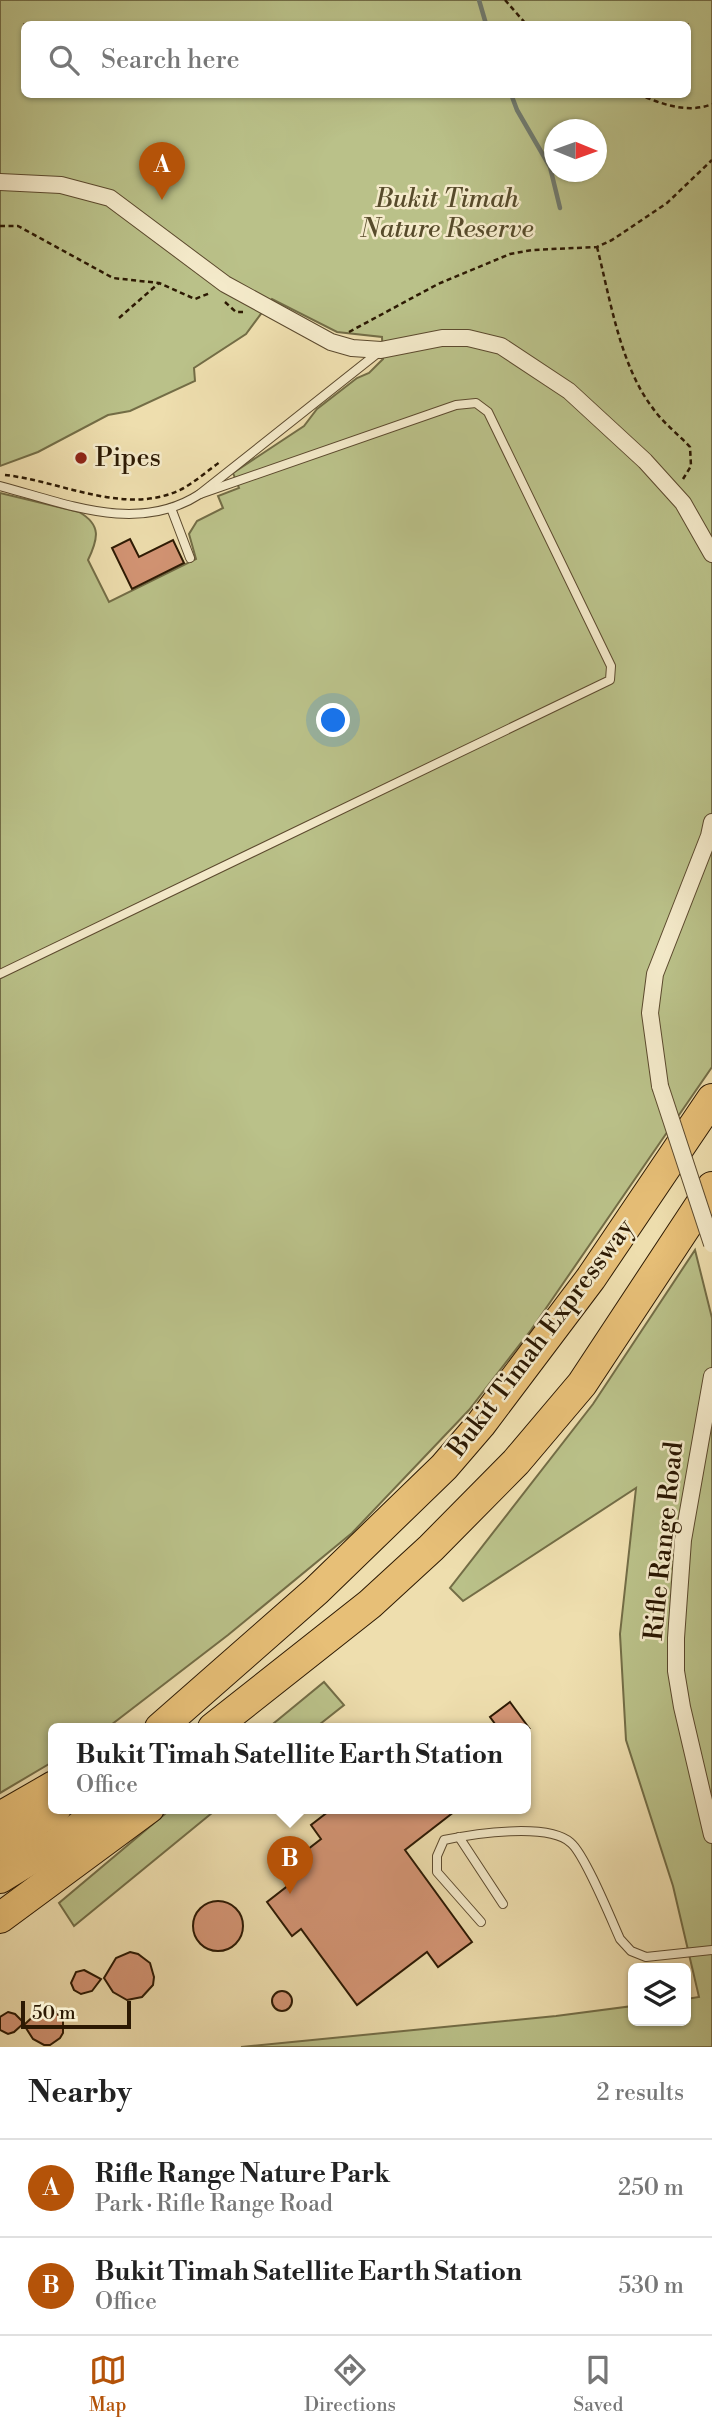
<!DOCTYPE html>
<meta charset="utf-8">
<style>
body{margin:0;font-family:"Libre Bodoni",serif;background:#f2f2f2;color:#222}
.controls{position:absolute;right:21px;bottom:21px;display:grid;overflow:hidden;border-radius:10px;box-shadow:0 2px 5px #0004}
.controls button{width:63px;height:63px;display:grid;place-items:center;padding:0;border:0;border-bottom:2px solid #e0e0e0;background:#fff;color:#222;font:35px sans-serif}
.compass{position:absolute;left:544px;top:119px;width:63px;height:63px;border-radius:50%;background:#fff;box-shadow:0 2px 5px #0004;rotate:91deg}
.scale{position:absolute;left:21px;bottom:18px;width:110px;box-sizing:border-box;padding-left:7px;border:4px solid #2c1903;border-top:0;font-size:19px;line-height:24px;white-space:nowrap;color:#2c1903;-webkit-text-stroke:5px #f4eaca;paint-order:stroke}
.you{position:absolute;left:334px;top:721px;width:24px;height:24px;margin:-18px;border:5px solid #fff;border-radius:50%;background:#1a73e8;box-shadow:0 0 0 10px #1a73e833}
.badge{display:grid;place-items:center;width:46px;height:46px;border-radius:50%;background:#b45309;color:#fff;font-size:23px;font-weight:700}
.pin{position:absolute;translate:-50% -58px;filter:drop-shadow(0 2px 4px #0008)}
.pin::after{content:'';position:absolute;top:37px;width:24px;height:21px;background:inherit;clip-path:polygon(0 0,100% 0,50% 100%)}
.popup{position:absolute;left:48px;top:1723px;width:483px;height:91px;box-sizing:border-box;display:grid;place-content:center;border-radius:10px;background:#fff;filter:drop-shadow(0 2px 5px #0005);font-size:23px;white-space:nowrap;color:#767676}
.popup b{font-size:26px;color:#222}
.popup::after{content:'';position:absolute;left:50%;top:100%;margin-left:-14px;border:14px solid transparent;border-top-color:#fff}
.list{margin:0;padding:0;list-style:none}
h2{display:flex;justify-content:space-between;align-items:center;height:91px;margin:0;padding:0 28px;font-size:30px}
h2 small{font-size:23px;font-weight:400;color:#767676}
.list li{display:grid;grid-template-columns:46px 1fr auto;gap:21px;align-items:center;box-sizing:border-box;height:98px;padding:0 28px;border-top:2px solid #e0e0e0}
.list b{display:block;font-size:26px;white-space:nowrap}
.list p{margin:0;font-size:23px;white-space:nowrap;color:#767676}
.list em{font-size:23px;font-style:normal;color:#767676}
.icon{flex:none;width:38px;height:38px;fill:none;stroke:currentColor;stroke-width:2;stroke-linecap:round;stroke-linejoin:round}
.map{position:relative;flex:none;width:712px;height:2047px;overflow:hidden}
.search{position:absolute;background:#fff;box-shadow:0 2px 5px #0004;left:21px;right:21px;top:21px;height:77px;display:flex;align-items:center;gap:18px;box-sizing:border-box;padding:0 24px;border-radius:10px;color:#767676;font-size:26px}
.sheet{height:287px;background:#fff}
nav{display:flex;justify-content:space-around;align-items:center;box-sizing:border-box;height:98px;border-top:2px solid #e0e0e0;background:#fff;font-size:19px;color:#767676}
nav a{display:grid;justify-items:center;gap:4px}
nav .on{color:#b45309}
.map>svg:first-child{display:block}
.green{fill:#bac189;stroke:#736d46;stroke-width:2;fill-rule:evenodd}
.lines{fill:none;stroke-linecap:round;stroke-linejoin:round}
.stream{stroke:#707a6e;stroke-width:4.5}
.building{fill:#d39474;stroke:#2c1903;stroke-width:2}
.service-casing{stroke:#5c4a2e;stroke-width:10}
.minor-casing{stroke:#5c4a2e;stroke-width:18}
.motorway-casing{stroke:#2c1903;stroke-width:32}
.path{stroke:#2c1903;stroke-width:2.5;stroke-dasharray:5 3.5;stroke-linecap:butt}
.service{stroke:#f4eaca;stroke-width:8}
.minor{stroke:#f4eaca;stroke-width:16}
.motorway{stroke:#e7bf77;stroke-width:30}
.minor-bridge-casing{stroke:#5c4a2e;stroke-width:18;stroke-linecap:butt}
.minor-bridge{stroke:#f4eaca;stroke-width:16}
.poi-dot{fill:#8f2418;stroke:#f4eaca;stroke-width:2.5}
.labels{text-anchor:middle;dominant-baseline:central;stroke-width:5;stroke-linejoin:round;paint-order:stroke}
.park-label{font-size:26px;font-style:italic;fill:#574b2b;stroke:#f4eaca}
.poi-label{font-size:26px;fill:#2c1903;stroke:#f4eaca;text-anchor:start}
.street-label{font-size:26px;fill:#2c1903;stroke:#f4eaca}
</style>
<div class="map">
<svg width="712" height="2047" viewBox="0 0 712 2047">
<rect width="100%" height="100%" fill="#eedeae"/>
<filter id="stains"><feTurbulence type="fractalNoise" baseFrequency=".00286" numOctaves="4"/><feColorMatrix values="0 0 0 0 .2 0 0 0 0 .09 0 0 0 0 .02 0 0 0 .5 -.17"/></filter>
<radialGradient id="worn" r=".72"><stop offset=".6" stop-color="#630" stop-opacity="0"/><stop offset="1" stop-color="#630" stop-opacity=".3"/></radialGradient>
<g class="green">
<path d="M0,0H712V1067L531,1330L469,1410L352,1533L228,1635L107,1728H54V1761L0,1793V493L79,512C102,525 98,539 88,560L109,602L196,559L189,534L197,521L223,508L218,496L239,488L233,473L304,426L317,409L357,378L369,373L383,359L382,337L337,332L272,299L246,334L194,368L195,381L130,411L108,415L38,452L0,466ZM24,24H688V94H24ZM554,130H596V172H554Z"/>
<polygon points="695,1250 712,1318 712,2047 241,2047 556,2016 633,2006 633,2021 686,2021 686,1999 699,1997 673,1886 626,1740 620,1634 636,1488 463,1601 450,1588 593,1404"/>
<polygon points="324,1682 344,1705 315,1728 268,1728"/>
<polygon points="172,1808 218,1808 74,1926 59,1903"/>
</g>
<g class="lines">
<g class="stream">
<polyline points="479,0 486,24"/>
<polyline points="511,94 517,110 550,167 560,208"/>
</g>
</g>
<g class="building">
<polygon points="130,539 139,557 173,540 184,563 132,589 112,548"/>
<polygon points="510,1702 529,1728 498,1728 490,1717"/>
<polygon points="333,1808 459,1808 405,1850 472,1942 438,1967 427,1952 357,2005 301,1929 292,1936 267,1902 299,1877 289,1864 321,1839 311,1825"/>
<circle cx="218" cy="1926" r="25"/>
<polygon points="130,1952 138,1954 150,1963 154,1977 153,1985 142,1997 127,2000 113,1992 104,1978 116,1958"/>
<polygon points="84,1970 101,1979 92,1991 81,1994 74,1990 71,1983 76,1972"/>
<circle cx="282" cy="2001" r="10"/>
<polygon points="40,2010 51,2010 56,2012 63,2021 63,2033 60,2038 50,2045 44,2045 33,2039 24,2025"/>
<polygon points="8,2012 15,2014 24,2023 14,2032 8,2034 0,2030 0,2017"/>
</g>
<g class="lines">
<g class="service-casing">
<g id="service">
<path d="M0,486C65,503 137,535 200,494L379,352"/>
<polyline points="171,508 190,558"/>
<polyline points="0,974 610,680 611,666 488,412 476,403 456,405 200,494"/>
<polyline points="459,1837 503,1904"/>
<path d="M481,1922L437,1872V1856L444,1840C473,1834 548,1822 571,1843C585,1855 611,1919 620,1939L631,1951L646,1957L712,1950"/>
</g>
</g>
<g class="minor-casing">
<g id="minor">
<polyline points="0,182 61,185 110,198 225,284 331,342 352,348 381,350 442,338 468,338 501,346 569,391 645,461 683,503 712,554"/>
<polyline points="660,1086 650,1013 655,974 709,836 712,822"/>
<polyline points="712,1376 683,1540 676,1638 676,1671 682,1707 712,1835"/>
</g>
</g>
<g class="motorway-casing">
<g id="motorway">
<polyline points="160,1728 316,1591 444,1467 481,1424 591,1278 712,1099"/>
<polyline points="213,1728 370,1604 431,1548 516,1462 582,1384 712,1187"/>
<polyline points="0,1817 54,1786"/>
<polyline points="0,1846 56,1808"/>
<polyline points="0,1878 57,1843 106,1808"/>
<polyline points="0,1918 149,1808"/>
</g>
</g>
<g class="path">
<polyline points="505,0 526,24"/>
<path d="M638,94C661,104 688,114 712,104"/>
<polyline points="0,226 18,226 113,278 159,283 195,299 210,293"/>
<path d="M597,247C610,298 620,365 652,407C662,422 678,434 690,447L691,466L683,479"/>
<polyline points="225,302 236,312 243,312"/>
<polyline points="119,318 159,283"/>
<polyline points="349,332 438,284 510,254 532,250 597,247 612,240 667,203 712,160"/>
<path d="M5,475C61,481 124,516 180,490C194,483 207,471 220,462"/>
</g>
<use href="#service" class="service"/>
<use href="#minor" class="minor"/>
<use href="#motorway" class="motorway"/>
<g class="minor-bridge-casing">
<polyline id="minor-bridge" points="660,1086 712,1244"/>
</g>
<use href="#minor-bridge" class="minor-bridge"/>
</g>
<circle class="poi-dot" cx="81" cy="458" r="7"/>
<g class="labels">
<g class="park-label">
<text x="447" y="199">Bukit Timah<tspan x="447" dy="30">Nature Reserve</tspan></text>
</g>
<g class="poi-label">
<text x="95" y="458">Pipes</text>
</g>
<g class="street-label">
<text transform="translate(541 1338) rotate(-53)">Bukit Timah Expressway</text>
<text transform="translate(664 1541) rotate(-84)">Rifle Range Road</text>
</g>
</g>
<rect width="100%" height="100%" filter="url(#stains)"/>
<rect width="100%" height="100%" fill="url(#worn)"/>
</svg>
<div class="controls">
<button><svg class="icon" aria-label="layers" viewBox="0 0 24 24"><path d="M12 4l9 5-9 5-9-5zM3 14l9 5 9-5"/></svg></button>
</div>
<svg class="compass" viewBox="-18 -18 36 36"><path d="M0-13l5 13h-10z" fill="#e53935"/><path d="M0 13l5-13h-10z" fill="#767676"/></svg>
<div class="scale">50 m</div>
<div class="you"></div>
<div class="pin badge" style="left:162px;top:200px">A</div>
<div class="pin badge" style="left:290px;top:1894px">B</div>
<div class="popup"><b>Bukit Timah Satellite Earth Station</b>Office</div>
<div class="search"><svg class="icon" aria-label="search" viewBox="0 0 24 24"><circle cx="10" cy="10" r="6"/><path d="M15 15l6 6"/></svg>Search here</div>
</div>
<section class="sheet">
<h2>Nearby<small>2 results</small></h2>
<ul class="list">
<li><span class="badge">A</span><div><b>Rifle Range Nature Park</b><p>Park · Rifle Range Road</p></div><em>250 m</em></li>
<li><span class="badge">B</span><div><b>Bukit Timah Satellite Earth Station</b><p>Office</p></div><em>530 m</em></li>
</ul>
</section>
<nav>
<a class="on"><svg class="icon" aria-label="map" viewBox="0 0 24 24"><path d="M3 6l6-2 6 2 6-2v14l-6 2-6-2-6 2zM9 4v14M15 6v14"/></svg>Map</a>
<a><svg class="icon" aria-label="directions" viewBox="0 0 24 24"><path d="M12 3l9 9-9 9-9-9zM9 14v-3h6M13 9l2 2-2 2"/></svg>Directions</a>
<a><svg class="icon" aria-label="saved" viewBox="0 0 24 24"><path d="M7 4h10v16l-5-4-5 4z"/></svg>Saved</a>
</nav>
